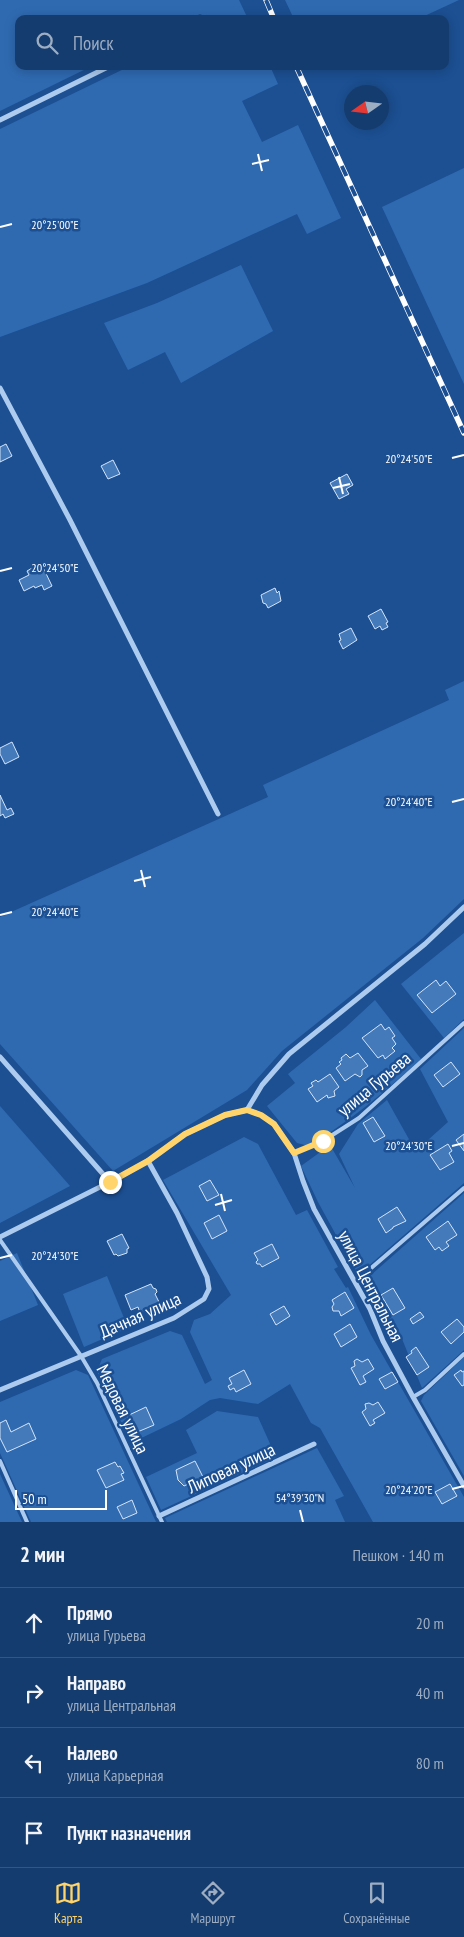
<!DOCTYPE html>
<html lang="ru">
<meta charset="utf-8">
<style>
body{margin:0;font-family:"PT Sans Narrow",sans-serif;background:#1e4373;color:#f1f3f6}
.compass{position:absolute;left:344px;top:85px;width:45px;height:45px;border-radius:50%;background:#153c6e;box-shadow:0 2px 12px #0003;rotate:256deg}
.scale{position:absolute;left:15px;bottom:12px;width:92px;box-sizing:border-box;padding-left:5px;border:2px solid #fff;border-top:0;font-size:14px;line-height:18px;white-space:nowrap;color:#fff;-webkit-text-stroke:4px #1c5093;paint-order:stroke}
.stop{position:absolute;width:15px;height:15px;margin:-11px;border:4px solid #ffd46b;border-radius:50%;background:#fff}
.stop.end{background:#ffd46b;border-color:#fff;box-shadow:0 1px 5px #0008}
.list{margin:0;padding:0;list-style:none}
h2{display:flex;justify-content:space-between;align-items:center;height:65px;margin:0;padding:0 20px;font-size:21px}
h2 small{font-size:16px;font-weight:400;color:#9dadc2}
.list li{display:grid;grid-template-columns:32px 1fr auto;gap:15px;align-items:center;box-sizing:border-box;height:70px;padding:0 20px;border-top:1px solid #345681}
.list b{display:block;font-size:19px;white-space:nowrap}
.list p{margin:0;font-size:16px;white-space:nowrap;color:#9dadc2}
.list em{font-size:16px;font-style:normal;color:#9dadc2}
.icon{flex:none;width:28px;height:28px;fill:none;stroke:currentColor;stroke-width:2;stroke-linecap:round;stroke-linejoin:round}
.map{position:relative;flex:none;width:464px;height:1522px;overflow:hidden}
.search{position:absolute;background:#153c6e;box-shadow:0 2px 12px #0003;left:15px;right:15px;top:15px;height:55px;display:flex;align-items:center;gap:12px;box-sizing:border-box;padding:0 18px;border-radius:10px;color:#9dadc2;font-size:19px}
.sheet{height:345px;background:#153c6e}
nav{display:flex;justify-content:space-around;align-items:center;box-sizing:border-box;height:70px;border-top:1px solid #345681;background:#153c6e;font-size:14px;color:#9dadc2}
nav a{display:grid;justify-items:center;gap:2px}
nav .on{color:#ffd46b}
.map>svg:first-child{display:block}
.green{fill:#2f6ab1}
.building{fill:#4479ba;stroke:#d3e5fa}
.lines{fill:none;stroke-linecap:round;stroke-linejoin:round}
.service{stroke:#adcbef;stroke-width:4}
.minor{stroke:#adcbef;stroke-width:5}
.rail-casing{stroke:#fff;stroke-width:5.5}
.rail{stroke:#1c5093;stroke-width:4;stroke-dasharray:11;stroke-linecap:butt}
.route{stroke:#ffd46b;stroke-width:6}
.ticks{fill:none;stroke:#fff;stroke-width:2}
.labels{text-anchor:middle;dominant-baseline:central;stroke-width:5;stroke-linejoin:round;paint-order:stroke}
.street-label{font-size:18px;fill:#fff;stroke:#1c5093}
.ticks-label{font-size:12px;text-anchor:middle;fill:#fff;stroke:#1c5093;stroke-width:5;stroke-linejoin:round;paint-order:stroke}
</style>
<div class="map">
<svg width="464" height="1522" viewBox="0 0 464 1522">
<rect width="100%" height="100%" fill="#1c5093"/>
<g class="green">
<polygon points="0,0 239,0 248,19 211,19 200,14 189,19 19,19 19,66 92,66 0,111"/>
<polygon points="285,0 459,0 418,19 294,19"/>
<polygon points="130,66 270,66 278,84 242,101 262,142 298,125 341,218 307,234 297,214 147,283 0,337 0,129"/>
<polygon points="464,168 464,384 382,207"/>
<polygon points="241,265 273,331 181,383 165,352 128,370 104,323 157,303"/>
<polygon points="464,681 464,899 423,938 282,1051 247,1090 113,1171 0,1044 0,917 268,797 263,785 449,700 445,690"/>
<polygon points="464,933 464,1019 444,1038 401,984"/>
<path d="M375,1000L421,1059C386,1091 350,1121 309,1146L297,1143L267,1106L295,1083L288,1074L346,1027Z"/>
<polygon points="464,1028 464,1183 358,1275 318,1202 301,1166 330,1145 355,1188 339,1154 358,1124 387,1100 415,1150 418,1149 448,1122 420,1069"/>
<polygon points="0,1106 70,1186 0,1223"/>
<polygon points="244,1137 258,1144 296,1215 307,1210 338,1267 334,1269 346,1288 348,1287 371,1335 464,1497 464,1522 373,1522 320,1428 311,1423 290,1384 258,1404 220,1398 210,1400 181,1419 131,1443 97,1371 102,1359 170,1331 182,1335 205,1384 212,1380 190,1332 194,1320 210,1314 231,1295 163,1180"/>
<polygon points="464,1193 464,1350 422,1388 398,1329 388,1336 362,1283"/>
<polygon points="17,1253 38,1305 0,1321 0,1261"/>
<polygon points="107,1276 128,1328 84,1347 63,1294"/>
<polygon points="464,1357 464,1476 421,1401 424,1395"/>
<polygon points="76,1370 88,1375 156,1522 31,1522 0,1453 0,1402"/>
<polygon points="217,1411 258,1417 276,1457 161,1510 146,1477 197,1453 186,1430"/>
<polygon points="317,1448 344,1496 335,1500 345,1522 167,1522 165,1518"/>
<polygon points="0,1474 22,1522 0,1522"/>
</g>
<g class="building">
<polygon points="6,444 12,456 0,462 0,447"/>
<polygon points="113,460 120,474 108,479 101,466"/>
<polygon points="347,474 353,485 346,489 349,494 339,499 330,483"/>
<polygon points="41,563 52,586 44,590 42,585 35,588 34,586 24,591 19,580 29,575 27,571"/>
<polygon points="275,588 277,593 279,591 281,601 268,608 266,604 263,603 261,595"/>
<polygon points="381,609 388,622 386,623 388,627 382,630 380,626 375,629 368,616"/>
<polygon points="351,628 357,640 343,649 339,641 341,640 339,634"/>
<polygon points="12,742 19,757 5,764 0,754 0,748"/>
<polygon points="0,795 7,810 11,808 14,814 5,818 3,814 0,816"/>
<polygon points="436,980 440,986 446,981 456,994 432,1013 417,995"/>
<polygon points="381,1024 385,1030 389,1027 395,1036 392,1038 396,1044 392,1048 395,1051 385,1059 383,1055 378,1058 362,1038"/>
<polygon points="358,1053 368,1066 362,1070 362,1075 360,1077 355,1074 345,1081 336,1068 341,1064 339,1062 342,1060 341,1058 346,1054 350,1058"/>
<polygon points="451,1062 460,1074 443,1087 434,1075"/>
<polygon points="330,1074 339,1087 334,1091 335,1096 328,1098 327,1095 317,1102 308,1089 313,1086 311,1083 316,1080 318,1082"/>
<polygon points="373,1117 385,1136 374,1142 363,1123"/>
<polygon points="464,1134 464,1151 456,1140"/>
<polygon points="448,1144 452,1151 449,1153 454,1162 440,1170 430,1155"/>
<polygon points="210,1180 219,1195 207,1201 199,1186"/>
<polygon points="397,1207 406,1221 393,1227 393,1228 386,1233 378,1219"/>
<polygon points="219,1215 227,1231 212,1239 204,1223"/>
<polygon points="448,1221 457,1235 446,1242 449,1246 442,1251 439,1247 435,1250 426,1237"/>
<polygon points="122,1234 129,1248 127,1249 127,1253 118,1256 116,1254 114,1255 107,1241"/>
<polygon points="272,1244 279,1258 262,1267 260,1264 257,1264 256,1262 258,1260 254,1253"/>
<polygon points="151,1284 153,1288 156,1289 157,1292 155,1294 160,1304 140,1313 138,1307 131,1310 125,1295"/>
<polygon points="393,1288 405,1308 393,1315 381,1295"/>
<polygon points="345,1292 354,1308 341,1316 339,1311 333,1311 332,1307 334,1304 332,1300"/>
<polygon points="284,1306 290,1316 276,1325 270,1314"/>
<polygon points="420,1312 424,1317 413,1324 410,1319"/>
<polygon points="457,1319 464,1327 464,1332 451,1344 441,1332"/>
<polygon points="350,1324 357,1337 341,1347 334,1334"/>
<polygon points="416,1347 429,1367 417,1375 406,1357 412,1353 411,1351"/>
<polygon points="357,1359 362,1362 368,1359 374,1369 363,1376 366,1382 360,1385 351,1368 355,1366 354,1361"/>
<polygon points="244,1370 251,1384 236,1392 234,1388 230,1390 228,1386 232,1384 229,1378"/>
<polygon points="461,1370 462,1372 464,1371 464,1385 462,1386 454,1375"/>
<polygon points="392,1372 398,1382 385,1389 379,1379"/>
<polygon points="378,1402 385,1413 373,1420 375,1423 370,1426 362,1412 366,1409 365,1404 369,1403 373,1405"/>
<polygon points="146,1407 154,1425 135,1433 127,1416"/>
<polygon points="6,1420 11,1432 29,1423 36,1439 7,1452 0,1438 0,1423"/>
<polygon points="195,1461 203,1477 184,1486 178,1480 176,1470"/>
<polygon points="115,1462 118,1467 120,1466 124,1473 121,1474 124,1480 106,1488 97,1470"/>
<polygon points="450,1484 457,1496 442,1504 435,1492"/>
<polygon points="132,1500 137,1513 123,1519 117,1507"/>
</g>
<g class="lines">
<g class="service">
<polyline points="294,1153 323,1141 359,1118 464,1023"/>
<polyline points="0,1240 81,1356 97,1383 162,1522"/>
<polyline points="355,1282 464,1188"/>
<polyline points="413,1397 425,1390 464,1354"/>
<polyline points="0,1461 27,1522"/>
</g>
<g class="minor">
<polyline points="0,120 110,66"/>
<polyline points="0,388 70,520 218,814"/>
<polyline points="0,1057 110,1182"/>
<polyline points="247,1110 261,1115 274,1124 294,1153 303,1181 314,1209 370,1309 383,1341 413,1397 464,1486"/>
<polyline points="247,1110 262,1085 289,1054 425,944 464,907"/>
<polyline points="0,1237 110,1182 148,1161 185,1134 225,1115 247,1110"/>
<polyline points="0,1390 174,1318 204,1299 209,1289 207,1277 177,1213 148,1161"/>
<polyline points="159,1516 314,1444"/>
</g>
<g class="rail-casing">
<g id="rail">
<polyline points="266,0 274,19"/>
<polyline points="296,66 464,433"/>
</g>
</g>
<use href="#rail" class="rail"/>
</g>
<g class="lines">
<polyline class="route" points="110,1182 148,1161 185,1134 225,1115 247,1110 261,1115 274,1124 294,1153 323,1141"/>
</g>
<path class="ticks" d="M258,154L262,171M252,164L269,160M0,227L12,224M452,458L464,455M339,477L343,494M333,488L350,484M0,571L12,568M452,802L464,799M141,870L145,887M134,881L151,877M0,915L12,912M452,1146L464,1143M221,1194L225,1211M215,1205L232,1200M0,1258L12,1255M452,1489L464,1486M300,1510L303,1522"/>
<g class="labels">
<g class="street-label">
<text transform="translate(374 1084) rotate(-40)">улица Гурьева</text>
<text transform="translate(371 1286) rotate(63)">улица Центральная</text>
<text transform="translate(140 1315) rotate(-24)">Дачная улица</text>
<text transform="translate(123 1409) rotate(64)">Медовая улица</text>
<text transform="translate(231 1468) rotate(-25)">Липовая улица</text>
</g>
</g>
<g class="ticks-label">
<text x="55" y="229">20°25'00"E</text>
<text x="409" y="463">20°24'50"E</text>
<text x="55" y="572">20°24'50"E</text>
<text x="409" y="806">20°24'40"E</text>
<text x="55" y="916">20°24'40"E</text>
<text x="409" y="1150">20°24'30"E</text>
<text x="55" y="1260">20°24'30"E</text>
<text x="409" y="1494">20°24'20"E</text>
<text x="300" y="1502">54°39'30"N</text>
</g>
</svg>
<svg class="compass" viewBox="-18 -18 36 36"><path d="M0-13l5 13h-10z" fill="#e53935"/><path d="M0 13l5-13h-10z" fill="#9dadc2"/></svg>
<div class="scale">50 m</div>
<div class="stop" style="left:323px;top:1141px"></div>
<div class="stop end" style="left:110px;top:1182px"></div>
<div class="search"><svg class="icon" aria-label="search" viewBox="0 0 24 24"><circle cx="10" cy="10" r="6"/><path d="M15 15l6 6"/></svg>Поиск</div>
</div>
<section class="sheet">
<h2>2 мин<small>Пешком · 140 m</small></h2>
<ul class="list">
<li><svg class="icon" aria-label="ahead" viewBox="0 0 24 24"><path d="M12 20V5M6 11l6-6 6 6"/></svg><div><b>Прямо</b><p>улица Гурьева</p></div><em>20 m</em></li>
<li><svg class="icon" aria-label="right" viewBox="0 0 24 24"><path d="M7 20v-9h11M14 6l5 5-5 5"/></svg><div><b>Направо</b><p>улица Центральная</p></div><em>40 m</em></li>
<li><svg class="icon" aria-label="left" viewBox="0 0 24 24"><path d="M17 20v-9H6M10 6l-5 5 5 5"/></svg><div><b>Налево</b><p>улица Карьерная</p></div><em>80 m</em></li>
<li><svg class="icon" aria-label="arrive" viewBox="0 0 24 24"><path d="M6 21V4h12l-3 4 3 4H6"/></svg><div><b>Пункт назначения</b></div></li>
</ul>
</section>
<nav>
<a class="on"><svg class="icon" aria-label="map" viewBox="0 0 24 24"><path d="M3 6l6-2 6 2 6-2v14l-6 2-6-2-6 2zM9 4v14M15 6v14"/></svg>Карта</a>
<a><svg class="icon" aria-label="directions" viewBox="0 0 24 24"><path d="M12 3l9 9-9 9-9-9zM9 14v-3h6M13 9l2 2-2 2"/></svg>Маршрут</a>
<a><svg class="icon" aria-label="saved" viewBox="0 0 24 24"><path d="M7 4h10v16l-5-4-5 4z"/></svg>Сохранённые</a>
</nav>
